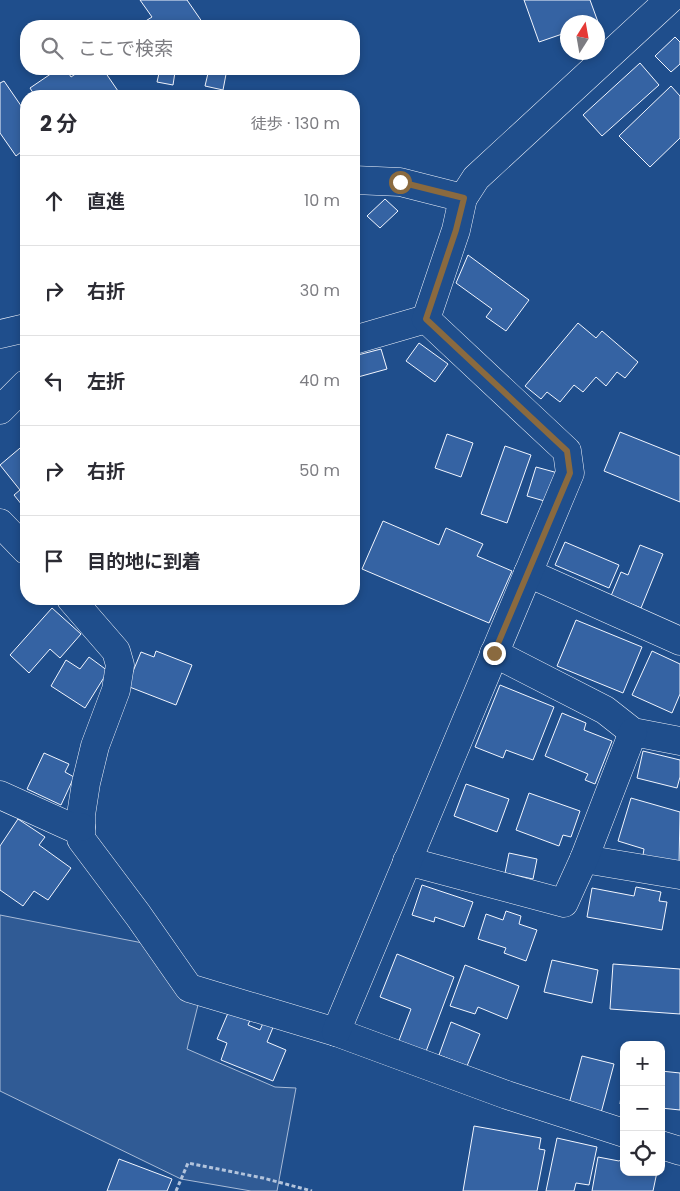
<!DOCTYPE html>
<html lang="ja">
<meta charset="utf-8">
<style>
body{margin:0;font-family:Poppins,"Noto Sans JP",sans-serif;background:#f7f7f7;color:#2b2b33}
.controls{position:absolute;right:15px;bottom:15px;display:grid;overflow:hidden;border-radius:10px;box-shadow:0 2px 8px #0003}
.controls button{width:45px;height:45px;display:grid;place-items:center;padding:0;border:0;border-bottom:1px solid #e1e1e2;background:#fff;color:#2b2b33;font:25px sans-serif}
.compass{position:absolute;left:560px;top:15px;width:45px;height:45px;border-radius:50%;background:#fff;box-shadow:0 2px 8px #0003;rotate:11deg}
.stop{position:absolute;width:15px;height:15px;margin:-11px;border:4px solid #8a6a3f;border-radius:50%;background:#fff}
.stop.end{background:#8a6a3f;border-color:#fff;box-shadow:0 1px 5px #0008}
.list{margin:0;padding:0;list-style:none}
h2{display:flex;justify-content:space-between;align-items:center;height:65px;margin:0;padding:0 20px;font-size:21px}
h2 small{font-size:16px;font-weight:400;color:#7c7c81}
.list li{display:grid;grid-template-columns:32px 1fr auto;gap:15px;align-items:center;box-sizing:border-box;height:90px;padding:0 20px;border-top:1px solid #e1e1e2}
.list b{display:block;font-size:19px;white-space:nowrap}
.list em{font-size:16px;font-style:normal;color:#7c7c81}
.icon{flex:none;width:28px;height:28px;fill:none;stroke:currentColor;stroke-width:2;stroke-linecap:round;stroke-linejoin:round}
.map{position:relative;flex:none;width:680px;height:1191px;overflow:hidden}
.search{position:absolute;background:#fff;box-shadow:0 2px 8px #0003;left:20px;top:20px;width:340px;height:55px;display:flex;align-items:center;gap:12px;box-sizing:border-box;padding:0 18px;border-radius:20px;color:#7c7c81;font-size:19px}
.panel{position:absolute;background:#fff;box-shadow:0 2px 8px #0003;left:20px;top:90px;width:340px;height:515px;border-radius:20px}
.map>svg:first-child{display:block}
.built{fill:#305b95;stroke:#a8bbd7}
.building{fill:#3563a3;stroke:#f2f6ff}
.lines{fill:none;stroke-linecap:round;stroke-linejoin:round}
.minor-casing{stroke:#f2f6ff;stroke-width:29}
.path{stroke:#b3c4dc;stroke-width:3;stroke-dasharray:4 2.5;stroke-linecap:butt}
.minor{stroke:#1f4e8c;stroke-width:28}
.route{stroke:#8a6a3f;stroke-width:6}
</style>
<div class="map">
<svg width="680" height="1191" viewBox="0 0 680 1191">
<rect width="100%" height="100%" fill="#1f4e8c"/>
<polygon class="built" points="0,915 153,945 204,981 187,1049 275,1087 296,1088 277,1191 251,1191 181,1179 0,1091"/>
<g class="building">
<polygon points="140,0 187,0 205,26 147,26 144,22 152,17"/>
<polygon points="524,0 590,0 598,22 568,22 568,32 539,42"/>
<polygon points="675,37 680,42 680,64 671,72 655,56"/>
<polygon points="640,63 659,85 602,136 583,115"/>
<polygon points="58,69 66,69 71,77 83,69 103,69 118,91 111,96 35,96 30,88"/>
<polygon points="160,69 175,72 173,85 157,82"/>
<polygon points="209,69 227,69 223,90 205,86"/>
<polygon points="4,81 26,113 26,148 16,156 0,133 0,83"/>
<polygon points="671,86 680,96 680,138 650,167 619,136"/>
<polygon points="385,199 398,211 380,228 367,216"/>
<polygon points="468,255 529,300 506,331 486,317 492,309 456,283"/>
<polygon points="578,323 596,338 602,331 638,362 625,378 617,372 606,386 596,377 583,392 574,385 560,402 547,392 541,399 525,386"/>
<polygon points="419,343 448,364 435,382 406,361"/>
<polygon points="381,349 387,369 358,377 354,356"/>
<polygon points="620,432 680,456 680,502 604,471"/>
<polygon points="447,434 473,443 461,477 435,468"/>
<polygon points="26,443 26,510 14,495 20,490 0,465"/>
<polygon points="505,446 531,455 507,523 481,514"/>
<polygon points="536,467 558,473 548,502 527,496"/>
<polygon points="383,521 439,545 446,528 483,544 477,556 512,571 489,623 362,569"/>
<polygon points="565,542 619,565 609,588 555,565"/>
<polygon points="640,545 663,554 641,608 611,596 621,572 628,575"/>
<polygon points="52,608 81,634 60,658 50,649 29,673 10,655"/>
<polygon points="576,620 642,647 623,693 557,666"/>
<polygon points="156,651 192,665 176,705 127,686 141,652 154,657"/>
<polygon points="652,651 680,664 680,694 672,713 632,695"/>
<polygon points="89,657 108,671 85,708 51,686 66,660 80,669"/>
<polygon points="500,685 554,707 533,760 506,750 503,758 475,747"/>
<polygon points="562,713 586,723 584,730 612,741 595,784 585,780 588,774 545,756"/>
<polygon points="643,751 680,760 680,777 677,788 637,778"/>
<polygon points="44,753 69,764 65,772 74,777 61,805 27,789"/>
<polygon points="466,784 509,799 497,832 454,816"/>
<polygon points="529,793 580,811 571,837 563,835 559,846 516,830"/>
<polygon points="631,798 680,812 679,865 643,855 644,849 618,841"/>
<polygon points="18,819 45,837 39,845 71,868 48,900 34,891 23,906 0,890 0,846"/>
<polygon points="509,853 537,859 533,879 505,873"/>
<polygon points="422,885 473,902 464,927 435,917 434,922 412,915"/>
<polygon points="636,887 661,892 659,901 667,902 662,930 587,917 592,888 634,896"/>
<polygon points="506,911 521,916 519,924 537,930 526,961 504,953 506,948 478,939 486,914 503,920"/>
<polygon points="397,954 454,977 425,1054 398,1043 411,1009 380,997"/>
<polygon points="552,960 598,970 592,1003 544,992"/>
<polygon points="613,964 680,969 680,1014 610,1009"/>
<polygon points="465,965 519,986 507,1019 478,1007 475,1014 450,1006"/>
<polygon points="231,1006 252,1015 248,1025 260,1030 264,1021 274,1025 267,1042 286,1050 273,1081 221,1060 227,1043 217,1039"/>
<polygon points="451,1022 480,1034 467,1066 439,1055"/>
<polygon points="582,1056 614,1064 601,1113 569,1104"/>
<polygon points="624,1069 624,1104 620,1104"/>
<polygon points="661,1071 680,1073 680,1110 661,1108"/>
<polygon points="474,1126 541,1138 539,1149 545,1150 537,1191 463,1191"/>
<polygon points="557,1138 597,1147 589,1185 576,1183 574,1191 546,1191"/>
<polygon points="598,1157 619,1161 624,1158 624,1172 657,1172 653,1191 592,1191"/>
<polygon points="119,1159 172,1179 167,1191 107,1191"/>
</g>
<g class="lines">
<g class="minor-casing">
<g id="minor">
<polyline points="354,180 400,182 463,198"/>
<polyline points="0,334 26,328"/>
<polyline points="354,340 426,319"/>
<polyline points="0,410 26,384"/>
<polyline points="0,523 26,550"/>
<polyline points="528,573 680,641"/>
<polyline points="71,599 116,651 120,665 116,690 95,746 86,783 81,815 81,839 138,915 189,988 336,1032 507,1095 624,1133"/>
<polyline points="494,653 605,710 633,732 680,741"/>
<polyline points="0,795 71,827 81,827"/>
<polyline points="584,859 680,875"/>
<polyline points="407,861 564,903 584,859 633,732"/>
<polyline points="336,1032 570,473 567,451 426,319 456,230 463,198 476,178 669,0"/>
<polyline points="661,1145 680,1151"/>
</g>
</g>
<polyline class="path" points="176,1191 188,1163 263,1178 312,1191"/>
<use href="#minor" class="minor"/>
</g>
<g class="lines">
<polyline class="route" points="400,182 464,198 456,230 426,319 567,451 570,473 494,653"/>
</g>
</svg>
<div class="controls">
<button>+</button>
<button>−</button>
<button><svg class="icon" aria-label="locate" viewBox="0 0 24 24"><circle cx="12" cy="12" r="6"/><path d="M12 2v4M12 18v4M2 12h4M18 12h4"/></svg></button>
</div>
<svg class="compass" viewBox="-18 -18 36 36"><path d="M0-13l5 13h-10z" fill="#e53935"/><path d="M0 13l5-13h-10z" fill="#7c7c81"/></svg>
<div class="stop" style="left:400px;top:182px"></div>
<div class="stop end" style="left:494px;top:653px"></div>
<div class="search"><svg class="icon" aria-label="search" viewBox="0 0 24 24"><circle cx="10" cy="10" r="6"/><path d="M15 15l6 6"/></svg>ここで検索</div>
<section class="panel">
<h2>2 分<small>徒歩 · 130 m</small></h2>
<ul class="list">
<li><svg class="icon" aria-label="ahead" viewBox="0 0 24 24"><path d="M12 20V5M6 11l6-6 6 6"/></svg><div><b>直進</b></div><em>10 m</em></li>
<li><svg class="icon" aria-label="right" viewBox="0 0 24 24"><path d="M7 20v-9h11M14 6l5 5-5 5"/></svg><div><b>右折</b></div><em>30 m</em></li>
<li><svg class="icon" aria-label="left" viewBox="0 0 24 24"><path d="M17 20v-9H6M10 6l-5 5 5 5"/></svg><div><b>左折</b></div><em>40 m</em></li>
<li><svg class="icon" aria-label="right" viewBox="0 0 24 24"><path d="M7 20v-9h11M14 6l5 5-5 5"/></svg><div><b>右折</b></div><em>50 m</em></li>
<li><svg class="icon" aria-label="arrive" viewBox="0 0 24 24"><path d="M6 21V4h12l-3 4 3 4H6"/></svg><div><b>目的地に到着</b></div></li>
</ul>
</section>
</div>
